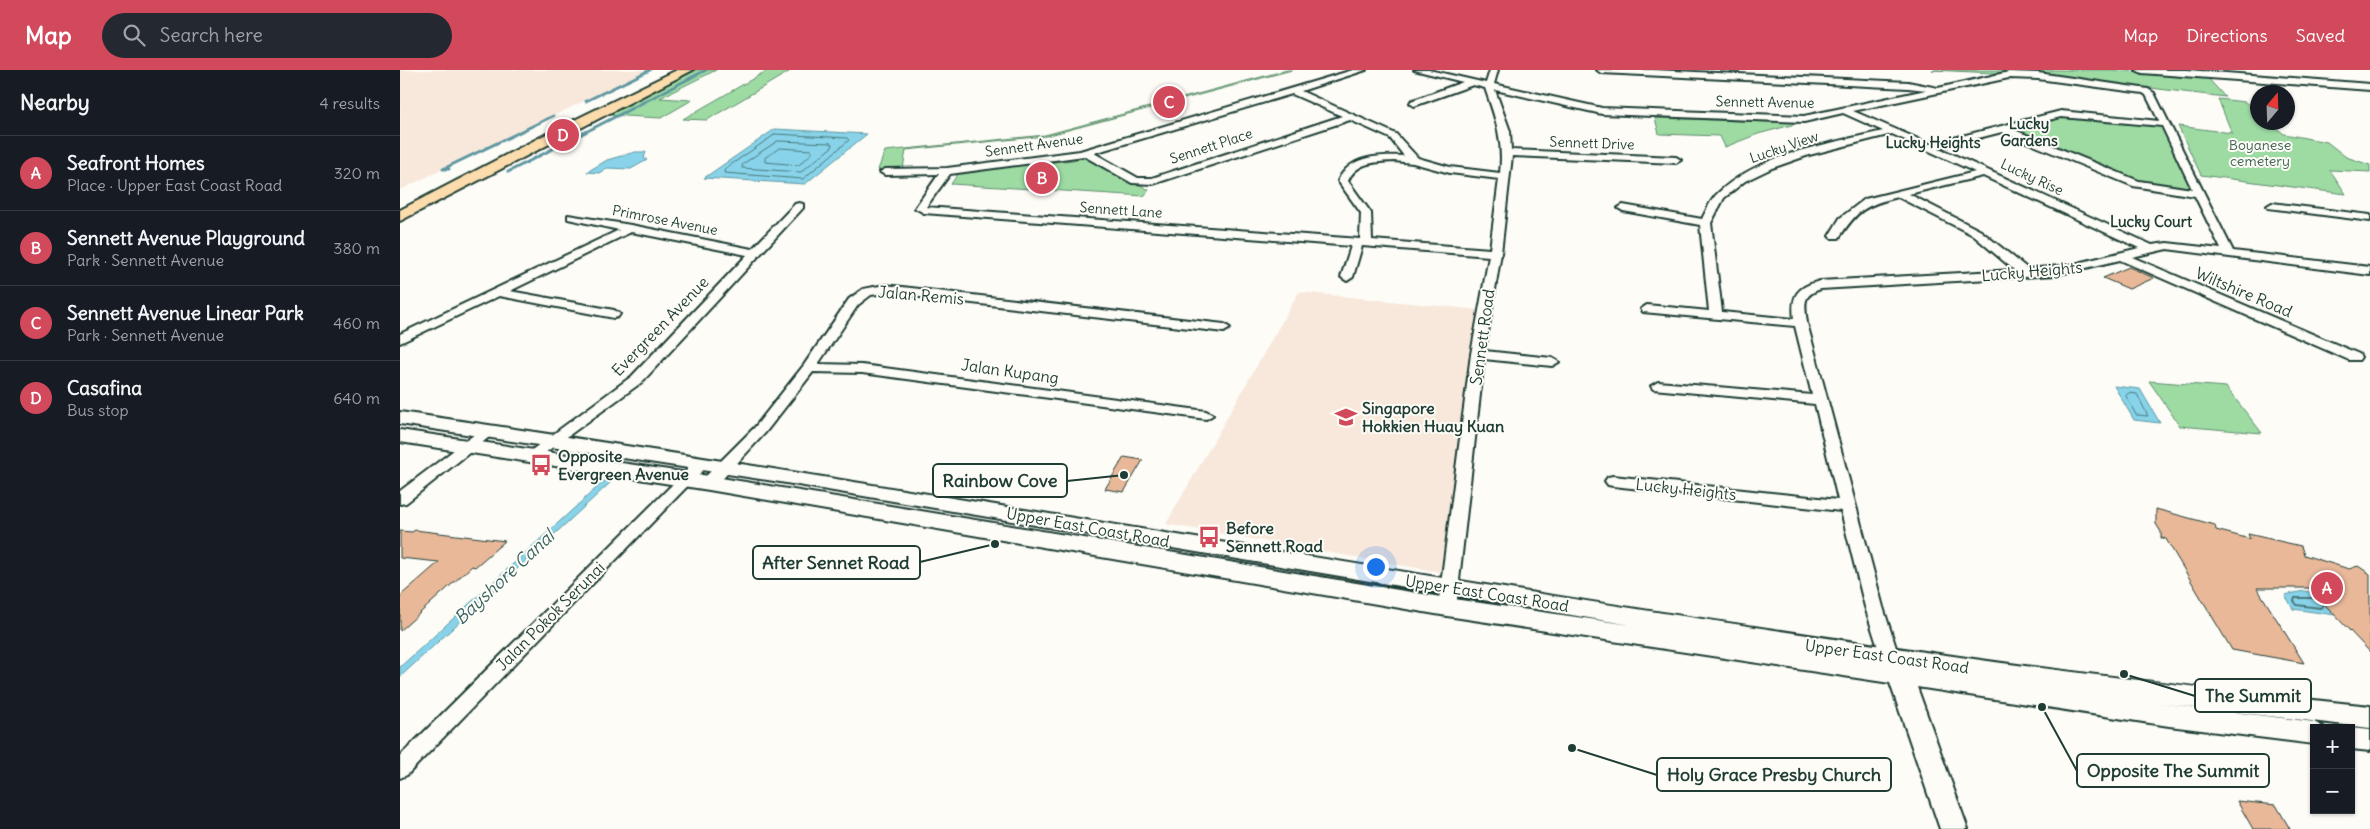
<!DOCTYPE html>
<meta charset="utf-8">
<style>
body{margin:0;font-family:Delius,sans-serif;background:#242831;color:#f1f3f6}
.controls{position:absolute;right:15px;bottom:15px;display:grid;overflow:hidden;border-radius:0px;box-shadow:0 1px 4px #0004}
.controls button{width:45px;height:45px;display:grid;place-items:center;padding:0;border:0;border-bottom:1px solid #363941;background:#171b24;color:#f1f3f6;font:25px sans-serif}
.compass{position:absolute;left:1850px;top:15px;width:45px;height:45px;border-radius:50%;background:#171b24;box-shadow:0 1px 4px #0004;rotate:19deg}
.you{position:absolute;left:975px;top:496px;width:18px;height:18px;margin:-12px;border:4px solid #fff;border-radius:50%;background:#1a73e8;box-shadow:0 0 0 8px #1a73e833}
.badge{display:grid;place-items:center;width:32px;height:32px;border-radius:50%;background:#d1495b;color:#fff;font-size:16px;font-weight:700}
.pin{position:absolute;translate:-50% -50%;border:2px solid #fff;box-shadow:0 1px 5px #0006}
.list{margin:0;padding:0;list-style:none}
h2{display:flex;justify-content:space-between;align-items:center;height:65px;margin:0;padding:0 20px;font-size:21px}
h2 small{font-size:16px;font-weight:400;color:#9ea1a6}
.list li{display:grid;grid-template-columns:32px 1fr auto;gap:15px;align-items:center;box-sizing:border-box;height:75px;padding:0 20px;border-top:1px solid #363941}
.list b{display:block;font-size:19px;white-space:nowrap}
.list p{margin:0;font-size:16px;white-space:nowrap;color:#9ea1a6}
.list em{font-size:16px;font-style:normal;color:#9ea1a6}
.icon{flex:none;width:28px;height:28px;fill:none;stroke:currentColor;stroke-width:2;stroke-linecap:round;stroke-linejoin:round}
.map{position:relative;flex:none;width:1970px;height:759px;overflow:hidden}
header{display:flex;align-items:center;gap:30px;box-sizing:border-box;height:70px;padding:0 25px;background:#d1495b;color:#fff}
header strong{font-size:24px}
nav{display:flex;gap:28px;margin-inline-start:auto;font-size:18px}
.search{width:350px;height:45px;background:#242831;display:flex;align-items:center;gap:12px;box-sizing:border-box;padding:0 18px;border-radius:28px;color:#9ea1a6;font-size:19px}
main{display:flex}
aside{flex:1;background:#171b24}
.map>svg:first-child{display:block}
.built{fill:#f7e8db}
.green{fill:#9ddba3;stroke:#5e8c6c}
.water{fill:#88d3e9;stroke:#5e97a1}
.lines{fill:none;stroke-linecap:round;stroke-linejoin:round}
.shore-far1{stroke:#49797c;stroke-width:1}
.shore{stroke:#49797c;stroke-width:2}
.stream{stroke:#5e97a1;stroke-width:3}
.building{fill:#e8b899;stroke:#1f3d34}
.street-casing{stroke:#1f3d34;stroke-width:4}
.secondary-casing{stroke:#1f3d34;stroke-width:4}
.primary-casing{stroke:#1f3d34;stroke-width:4}
.street{fill:#fdfcf7;fill-rule:evenodd}
.secondary{fill:#fdfcf7;fill-rule:evenodd}
.primary{fill:#fcdcac;fill-rule:evenodd}
.labels{text-anchor:middle;dominant-baseline:central;stroke-width:4;stroke-linejoin:round;paint-order:stroke}
.far-street-label{font-size:14px;fill:#1f3d34;stroke:#fdfcf7}
.far-park-label{font-size:14px;fill:#3e6450;stroke:#fdfcf7}
.far-neighbourhood-label{font-size:15px;font-weight:bold;fill:#1f3d34;stroke:#fdfcf7}
.street-label{font-size:16px;fill:#1f3d34;stroke:#fdfcf7}
.poi-label{font-size:16px;font-weight:bold;fill:#1f3d34;stroke:#fdfcf7;text-anchor:start}
.water-label{font-size:18px;font-style:italic;fill:#396261;stroke:#fdfcf7}
.leader{fill:none;stroke:#1f3d34;stroke-width:2}
.callout-dot{fill:#1f3d34;stroke:#fdfcf7;stroke-width:2}
.callout{fill:#fdfcf7;stroke:#1f3d34;stroke-width:2}
.callout-label{font-size:18px;text-anchor:middle;font-weight:bold;fill:#1f3d34}
</style>
<header>
<strong>Map</strong>
<div class="search"><svg class="icon" aria-label="search" viewBox="0 0 24 24"><circle cx="10" cy="10" r="6"/><path d="M15 15l6 6"/></svg>Search here</div>
<nav><a>Map</a><a>Directions</a><a>Saved</a></nav>
</header>
<main>
<aside>
<h2>Nearby<small>4 results</small></h2>
<ul class="list">
<li><span class="badge">A</span><div><b>Seafront Homes</b><p>Place · Upper East Coast Road</p></div><em>320 m</em></li>
<li><span class="badge">B</span><div><b>Sennett Avenue Playground</b><p>Park · Sennett Avenue</p></div><em>380 m</em></li>
<li><span class="badge">C</span><div><b>Sennett Avenue Linear Park</b><p>Park · Sennett Avenue</p></div><em>460 m</em></li>
<li><span class="badge">D</span><div><b>Casafina</b><p>Bus stop</p></div><em>640 m</em></li>
</ul>
</aside>
<div class="map">
<svg width="1970" height="759" viewBox="0 0 1970 759">
<rect width="100%" height="100%" fill="#fdfcf7"/>
<filter id="ink" filterUnits="userSpaceOnUse"><feTurbulence type="fractalNoise" baseFrequency=".02" numOctaves="2"/><feDisplacementMap in="SourceGraphic" scale="10" xChannelSelector="R" yChannelSelector="G"/><feConvolveMatrix kernelMatrix="1 2 1 2 8 2 1 2 1" color-interpolation-filters="sRGB"/></filter>
<g filter="url(#ink)">
<g class="built">
<polygon points="0,0 248,0 0,120"/>
<polygon points="899,222 1080,240 1040,502 766,454"/>
</g>
<g class="green">
<polygon points="296,0 316,0 260,28 292,30 261,48 206,45"/>
<polygon points="368,0 392,0 307,50 283,49"/>
<polygon points="887,0 892,0 646,66 506,80 503,99 478,100 485,81 645,65"/>
<polygon points="1532,0 1711,0 1806,6 1825,27 1618,2 1594,3"/>
<polygon points="1818,29 1845,32 1857,42 1858,52 1870,53 1884,64 1927,72 1946,87 1970,95 1970,102 1930,100 1946,124 1801,105 1778,56 1832,63"/>
<polygon points="1659,46 1761,56 1791,119 1746,115 1607,59"/>
<polygon points="1255,48 1399,53 1358,64 1325,77 1320,66 1259,64"/>
<polygon points="689,85 749,120 744,126 551,114 559,102 673,90"/>
<polygon points="1749,311 1826,317 1862,363 1780,356"/>
</g>
<g class="water">
<polygon points="375,59 467,64 405,114 304,108"/>
<polygon points="235,82 246,82 244,88 247,90 231,99 207,98 199,103 187,102 207,90"/>
<polygon points="1714,316 1740,319 1760,353 1734,350"/>
<polygon points="204,411 211,412 0,607 0,597"/>
<polygon points="1904,521 1922,524 1935,545 1893,539 1885,525"/>
</g>
<g class="lines">
<g class="shore-far1">
<polygon points="376,64 447,68 449,70 403,109 324,103 325,99"/>
<polygon points="378,71 431,73 433,76 401,102 342,98 343,94"/>
<polygon points="380,78 411,80 413,82 399,95 365,92 365,88"/>
<polygon points="1729,323 1737,324 1748,346 1736,345 1726,326"/>
</g>
<polyline class="shore" points="1917,528 1895,528 1894,531 1897,535 1920,538 1923,536 1921,533"/>
<g class="stream">
<polyline points="186,31 250,0"/>
<polyline points="49,99 43,99 153,46"/>
<polyline points="108,102 306,0"/>
</g>
</g>
<g class="building">
<polygon points="1729,197 1754,208 1729,219 1703,208"/>
<polygon points="724,387 743,390 724,422 705,419"/>
<polygon points="1756,439 1815,455 1816,460 1850,469 1848,464 1901,476 1904,485 1949,499 1958,496 1970,504 1970,582 1909,518 1857,518 1904,593 1832,580 1766,469 1761,468 1761,462 1756,454"/>
<polygon points="15,460 105,471 75,497 72,496 0,561 0,526 39,492 0,488 0,461 12,462"/>
<polygon points="1837,731 1876,735 1890,759 1853,759"/>
</g>
<g class="lines">
<g class="street-casing">
<g id="street">
<path d="M953,0H966L901,21L996,64L1018,88L1050,97L1100,103C1104,71 1095,47 1085,18L1073,15L1014,36L1010,33L1011,31L1063,12L1014,0H1029L1086,13L1090,0H1098L1094,14L1202,38L1404,46L1526,20L1508,18L1201,3L1197,0H1253L1508,12L1538,18L1609,2L1638,3L1748,19L1754,23L1833,181L1970,197V205L1767,179L1732,187L1959,284L1961,287L1959,290H1949L1720,190L1656,205L1421,219C1401,225 1405,235 1407,253L1483,537L1499,587L1497,592L1490,594L1483,592L1481,587L1465,537L1441,441L1213,416L1208,415L1205,411L1208,407L1213,406L1438,430L1415,334L1253,319L1251,316L1258,312L1412,325L1395,256L1243,242L1241,239L1247,235L1309,241L1300,155L1223,141L1218,138L1223,135L1302,149C1306,141 1311,129 1318,123C1360,83 1429,74 1483,61L1443,43L1404,52L1202,44L1095,20L1110,61L1111,80L1276,87L1281,90L1276,93L1112,86L1101,183L1085,281L1152,288L1159,292L1152,296L1084,289L1056,537L1053,542L1047,543L1041,542L1038,537L1071,284L1089,186L962,176L953,207L947,211L941,207L951,176L524,143L515,138L539,104L485,105L480,102L485,99L547,98L680,81ZM1609,8L1638,9L1743,23L1746,25L1759,51L1661,41L1530,74L1453,41ZM892,24L942,46L752,108H738L694,83ZM1661,47L1762,56L1792,119L1739,111L1612,59ZM950,50L990,68L1004,86C980,85 949,85 938,111L961,143L960,169L526,137L550,104L684,86L732,113L753,114ZM1602,62L1733,116L1795,126L1821,179L1767,173L1752,175L1539,78ZM1492,64L1575,102L1465,129L1440,148L1429,166L1431,168H1439C1457,140 1465,135 1498,127L1573,165L1614,200L1420,211C1397,217 1391,225 1394,249L1322,242L1311,153L1324,128L1345,111L1372,98L1409,85ZM994,91L1013,93L1050,103L1099,109L1090,179L972,170L971,143L948,111C956,92 976,92 994,91ZM1583,106L1739,178L1670,195L1628,199L1581,161L1509,124Z"/>
<polygon points="399,133 403,134 403,138 242,312 138,388 133,390 125,385 232,306 347,185 231,162 110,221 214,240 220,244 218,247 214,248 99,226 0,273 0,264 219,160 168,149 168,145 231,155 352,179 395,134"/>
<polygon points="1872,133 1970,145 1970,151 1868,138 1867,136"/>
<polygon points="485,215 824,254 830,258 824,262 485,223 471,225 458,235 418,294 462,295 806,341 813,345 806,349 462,303 413,302 365,363 315,417 303,417 301,413 303,409 355,357 404,295 449,229 463,219"/>
<polygon points="88,357 93,358 95,361 93,364 6,433 0,434 0,421 83,358"/>
<polygon points="301,389 306,391 309,394 306,397 7,705 0,708 0,686 296,391"/>
</g>
</g>
<g class="secondary-casing">
<g id="secondary">
<polygon points="1736,0 1787,0 1970,14 1970,20 1742,3"/>
<path d="M0,342C519,417 1034,513 1553,586C1691,606 1831,621 1970,636V658L1750,632L1914,652L1925,658H1914V674L1769,656L1517,617L1568,759H1540L1490,613L1047,546L309,420L0,372V360L309,406L1047,528L1231,555L374,411L0,354Z"/>
<polygon points="1951,657 1970,659 1970,681 1951,679 1951,658 1949,658"/>
</g>
</g>
<g class="primary-casing">
<polygon id="primary" points="277,0 293,0 0,151 0,140 162,56"/>
</g>
<use href="#street" class="street"/>
<use href="#secondary" class="secondary"/>
<use href="#primary" class="primary"/>
</g>
</g>
<defs>
<g id="school-bare" transform="scale(1.725)"><path d="M0-5L7-2L0 1L-7-2ZM-4 1L0 2.5L4 1V4Q0 6-4 4Z" fill="#d1495b" stroke="#fdfcf7" stroke-width="2.5" paint-order="stroke"/></g>
<g id="bus-bare" transform="scale(1.725)"><path d="M-5-6H5V4H4V6H2V4H-2V6H-4V4H-5ZM-3.5-4V0h7V-4ZM-3.5 1.2v1.5H-2V1.2ZM2 1.2v1.5H3.5V1.2Z" fill="#d1495b" stroke="#fdfcf7" stroke-width="2.5" paint-order="stroke"/></g>
</defs>
<g fill-rule="evenodd">
<use href="#school-bare" x="946" y="347"/>
<use href="#bus-bare" x="141" y="395"/>
<use href="#bus-bare" x="809" y="467"/>
</g>
<g class="labels">
<g class="far-street-label">
<text transform="translate(1365 32) rotate(1)">Sennett Avenue</text>
<text transform="translate(1192 73) rotate(2)">Sennett Drive</text>
<text transform="translate(634 75) rotate(-8)">Sennett Avenue</text>
<text transform="translate(811 76) rotate(-18)">Sennett Place</text>
<text transform="translate(1384 77) rotate(-19)">Lucky View</text>
<text transform="translate(1632 107) rotate(25)">Lucky Rise</text>
<text transform="translate(721 140) rotate(4)">Sennett Lane</text>
<text transform="translate(265 150) rotate(11)">Primrose Avenue</text>
</g>
<g class="far-park-label">
<text x="1860" y="75">Boyanese<tspan x="1860" dy="16">cemetery</tspan></text>
</g>
<g class="far-neighbourhood-label">
<text x="1629" y="53">Lucky<tspan x="1629" dy="17">Gardens</tspan></text>
<text x="1533" y="72">Lucky Heights</text>
<text x="1751" y="151">Lucky Court</text>
</g>
<g class="street-label">
<text transform="translate(1632 201) rotate(-5)">Lucky Heights</text>
<text transform="translate(1844 222) rotate(23)">Wiltshire Road</text>
<text transform="translate(521 225) rotate(5)">Jalan Remis</text>
<text transform="translate(260 256) rotate(-46)">Evergreen Avenue</text>
<text transform="translate(1082 267) rotate(-82)">Sennett Road</text>
<text transform="translate(610 301) rotate(8)">Jalan Kupang</text>
<text transform="translate(1286 419) rotate(6)">Lucky Heights</text>
<text transform="translate(688 457) rotate(10)">Upper East Coast Road</text>
<text transform="translate(1087 523) rotate(9)">Upper East Coast Road</text>
<text transform="translate(150 546) rotate(-45)">Jalan Pokok Serunai</text>
<text transform="translate(1487 586) rotate(8)">Upper East Coast Road</text>
</g>
<g class="poi-label">
<text x="962" y="338">Singapore<tspan x="962" dy="18">Hokkien Huay Kuan</tspan></text>
<text x="158" y="386">Opposite<tspan x="158" dy="18">Evergreen Avenue</tspan></text>
<text x="826" y="458">Before<tspan x="826" dy="18">Sennett Road</tspan></text>
</g>
<g class="water-label">
<text transform="translate(104 507) rotate(-43)">Bayshore Canal</text>
</g>
</g>
<path class="leader" d="M724 405L667 411M595 474L520 492M1724 604L1795 626M1642 637L1677 701M1172 678L1257 705"/>
<g class="callout-dot">
<circle cx="724" cy="405" r="5"/>
<circle cx="595" cy="474" r="5"/>
<circle cx="1724" cy="604" r="5"/>
<circle cx="1642" cy="637" r="5"/>
<circle cx="1172" cy="678" r="5"/>
</g>
<g class="callout">
<rect x="533" y="394" width="134" height="33" rx="5"/>
<rect x="353" y="476" width="167" height="33" rx="5"/>
<rect x="1795" y="609" width="116" height="33" rx="5"/>
<rect x="1677" y="684" width="192" height="33" rx="5"/>
<rect x="1257" y="688" width="234" height="33" rx="5"/>
</g>
<g class="callout-label">
<text x="600" y="417">Rainbow Cove</text>
<text x="436" y="499">After Sennet Road</text>
<text x="1853" y="632">The Summit</text>
<text x="1773" y="707">Opposite The Summit</text>
<text x="1374" y="711">Holy Grace Presby Church</text>
</g>
</svg>
<div class="controls">
<button>+</button>
<button>−</button>
</div>
<svg class="compass" viewBox="-18 -18 36 36"><path d="M0-13l5 13h-10z" fill="#e53935"/><path d="M0 13l5-13h-10z" fill="#9ea1a6"/></svg>
<div class="you"></div>
<div class="pin badge" style="left:1927px;top:518px">A</div>
<div class="pin badge" style="left:642px;top:108px">B</div>
<div class="pin badge" style="left:769px;top:32px">C</div>
<div class="pin badge" style="left:163px;top:65px">D</div>
</div>
</main>
